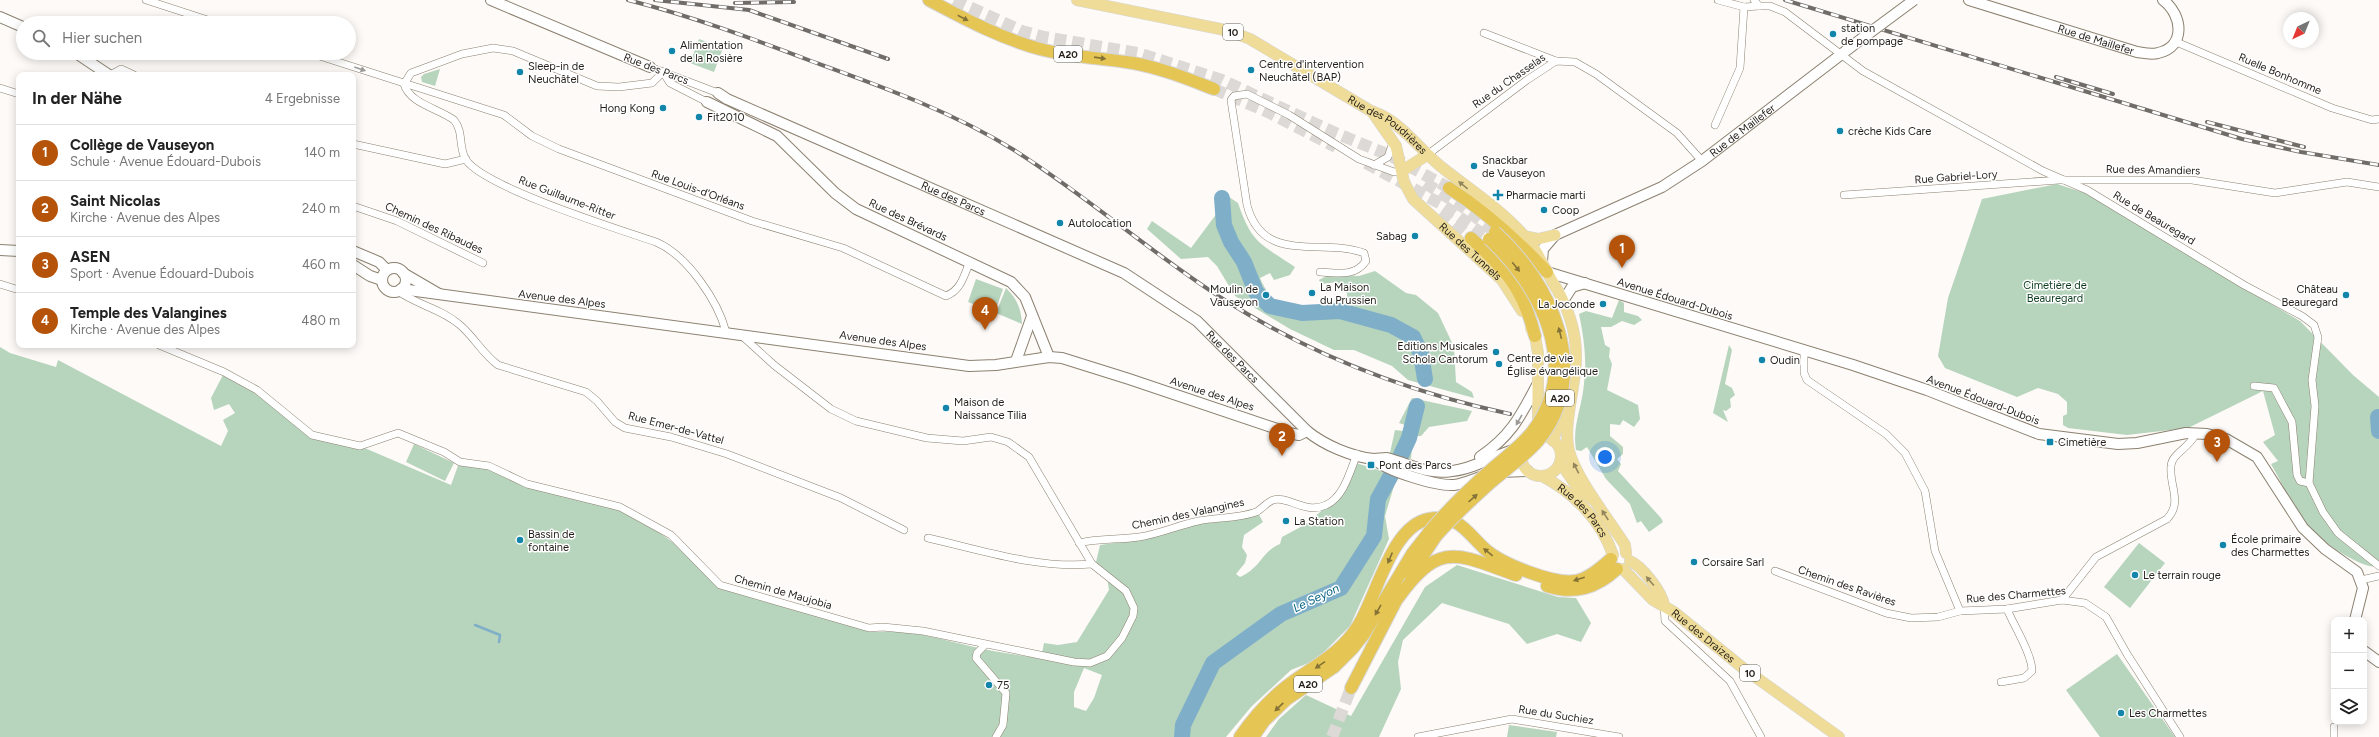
<!DOCTYPE html>
<html lang="de">
<meta charset="utf-8">
<style>
body{margin:0;font-family:Figtree,sans-serif;background:#f6f6f6;color:#222}
.controls{position:absolute;right:12px;bottom:12px;display:grid;overflow:hidden;border-radius:8px;box-shadow:0 2px 10px #0003}
.controls button{width:36px;height:36px;display:grid;place-items:center;padding:0;border:0;border-bottom:1px solid #e0e0e0;background:#fff;color:#222;font:20px sans-serif}
.compass{position:absolute;left:2283px;top:12px;width:36px;height:36px;border-radius:50%;background:#fff;box-shadow:0 2px 10px #0003;rotate:223deg}
.you{position:absolute;left:1605px;top:457px;width:14px;height:14px;margin:-10px;border:3px solid #fff;border-radius:50%;background:#1a73e8;box-shadow:0 0 0 6px #1a73e833}
.badge{display:grid;place-items:center;width:26px;height:26px;border-radius:50%;background:#b45309;color:#fff;font-size:13px;font-weight:700}
.pin{position:absolute;translate:-50% -33px;filter:drop-shadow(0 1px 2px #0008)}
.pin::after{content:'';position:absolute;top:21px;width:14px;height:12px;background:inherit;clip-path:polygon(0 0,100% 0,50% 100%)}
.list{margin:0;padding:0;list-style:none}
h2{display:flex;justify-content:space-between;align-items:center;height:52px;margin:0;padding:0 16px;font-size:17px}
h2 small{font-size:13px;font-weight:400;color:#767676}
.list li{display:grid;grid-template-columns:26px 1fr auto;gap:12px;align-items:center;box-sizing:border-box;height:56px;padding:0 16px;border-top:1px solid #e0e0e0}
.list b{display:block;font-size:15px;white-space:nowrap}
.list p{margin:0;font-size:13px;white-space:nowrap;color:#767676}
.list em{font-size:13px;font-style:normal;color:#767676}
.icon{flex:none;width:22px;height:22px;fill:none;stroke:currentColor;stroke-width:2;stroke-linecap:round;stroke-linejoin:round}
.map{position:relative;flex:none;width:2379px;height:737px;overflow:hidden}
.search{position:absolute;background:#fff;box-shadow:0 2px 10px #0003;left:16px;top:16px;width:340px;height:44px;display:flex;align-items:center;gap:10px;box-sizing:border-box;padding:0 14px;border-radius:22px;color:#767676;font-size:15px}
.panel{position:absolute;background:#fff;box-shadow:0 2px 10px #0003;left:16px;top:72px;width:340px;height:276px;border-radius:8px}
.map>svg:first-child{display:block}
.green{fill:#b7d4bd;fill-rule:evenodd}
.lines{fill:none;stroke-linecap:round;stroke-linejoin:round}
.stream{stroke:#7fafc8;stroke-width:2.5}
.river{stroke:#7fafc8;stroke-width:16}
.highway-tunnel{stroke:#dcd9d6;stroke-width:12;stroke-dasharray:12 6;stroke-linecap:butt}
.street-casing{stroke:#8c8170;stroke-width:8}
.secondary-casing{stroke:#8c8170;stroke-width:12}
.primary-casing{stroke:#d7d6d5;stroke-width:12}
.highway-casing{stroke:#d7d6d5;stroke-width:14}
.street{stroke:#fff;stroke-width:7}
.secondary{stroke:#fff;stroke-width:10}
.primary{stroke:#efdc98;stroke-width:11}
.highway{stroke:#e5c553;stroke-width:12}
.rail-casing{stroke:#706c67;stroke-width:4}
.rail{stroke:#fff;stroke-width:2.5;stroke-dasharray:8;stroke-linecap:butt}
.secondary-bridge-casing{stroke:#8c8170;stroke-width:12;stroke-linecap:butt}
.highway-bridge-casing{stroke:#d7d6d5;stroke-width:14;stroke-linecap:butt}
.secondary-bridge{stroke:#fff;stroke-width:10}
.highway-bridge{stroke:#e5c553;stroke-width:12}
.oneway{fill:#847236}
.oneway2{fill:#9c9a97}
.oneway3{fill:#93865e}
.poi-dot{fill:#1285ab;stroke:#fff;stroke-width:1.5}
.labels{text-anchor:middle;dominant-baseline:central;stroke-width:3;stroke-linejoin:round;paint-order:stroke}
.shield{fill:#fff;stroke:#65625d;stroke-width:1}
.shield-label{font-size:10px;font-weight:bold;fill:#231e18}
.poi-label{font-size:11px;fill:#231e18;stroke:#fff;text-anchor:start}
.street-label{font-size:11px;fill:#231e18;stroke:#fff}
.park-label{font-size:11px;fill:#0d3d1f;stroke:#fff}
.water-label{font-size:12px;font-style:italic;fill:#046082;stroke:#fff}
</style>
<div class="map">
<svg width="2379" height="737" viewBox="0 0 2379 737">
<rect width="100%" height="100%" fill="#fdfaf7"/>
<g class="green">
<polygon points="699,39 723,48 714,72 690,63"/>
<polygon points="440,69 435,86 422,82 421,77 424,74"/>
<path d="M2057,184L2085,193L2300,321L2353,375L2379,397V565L2376,567C2356,566 2317,539 2305,523C2291,505 2282,483 2271,464L2278,461L2263,442L2275,435L2263,391L2188,428L2127,435L2068,428L2063,425V416L2067,414V402L2058,394L2038,388L2017,397L1945,368L1938,356L1948,298L1982,199Z"/>
<path d="M1229,197L1238,203C1252,244 1261,244 1295,267L1290,275L1274,280L1270,273L1260,278C1264,287 1269,297 1278,303C1294,312 1333,311 1348,302L1346,287L1339,285L1338,282L1321,284L1319,280L1328,275L1359,276L1375,271L1406,293L1416,295L1438,313L1454,347L1456,382L1472,392L1474,398L1408,380L1392,366L1354,350H1334L1290,329L1235,296L1217,266L1208,257L1181,259L1147,229L1152,221L1191,248Z"/>
<polygon points="976,279 1003,289 995,312 968,302"/>
<path d="M1006,288C1017,299 1021,308 1022,324L996,313Z"/>
<path d="M1619,300L1624,303V312L1638,316L1642,320L1634,325L1622,321L1611,327H1601L1605,345L1610,348L1609,357L1612,364L1607,390L1638,405L1640,419L1634,427L1623,420L1620,425L1610,424V436L1623,447V454L1617,459L1621,464L1618,471L1661,518L1663,522L1649,532L1641,521L1637,523L1630,504L1606,479L1587,447L1581,451L1576,450C1572,426 1582,408 1584,384C1587,360 1584,338 1579,314L1586,311L1612,318Z"/>
<polygon points="1729,345 1732,350 1725,384 1732,388 1735,395 1730,399 1731,407 1726,411 1723,410 1728,422 1713,413"/>
<path d="M0,347L10,353L56,367L58,360L221,446L228,431L223,420L235,413L229,404L214,410L211,398L224,373L257,391L311,436L360,446L451,485L459,463L488,467L527,485L616,509L653,528L686,552L720,588L874,632C910,629 940,639 974,647C996,652 1019,655 1041,659L1044,643L1058,645L1077,642L1109,590L1106,571L1096,562L1100,545L1150,538L1199,521L1257,511L1263,522L1244,535L1242,547L1247,555L1245,563L1236,574L1240,577C1262,567 1261,552 1280,544L1282,537L1306,524L1333,501L1353,462L1397,476L1385,516L1389,539L1350,626L1316,660L1291,670L1251,707L1226,737H0ZM1084,668L1102,675L1094,698L1086,711L1074,707V692Z"/>
<polygon points="1412,398 1472,411 1467,421 1429,427 1421,436 1413,436 1411,459 1390,453 1395,430 1403,431 1405,425 1399,423"/>
<polygon points="414,444 454,463 445,481 406,462"/>
<polygon points="2139,543 2165,563 2130,608 2104,587"/>
<polygon points="1457,565 1558,597 1576,598 1591,623 1581,642 1557,634 1527,644 1509,624 1442,603 1403,640 1398,662 1401,689 1379,737 1266,737 1279,719 1306,695 1351,716 1425,587"/>
<polygon points="2117,654 2175,737 2100,737 2066,690"/>
<polygon points="1509,725 1557,732 1556,737 1507,737"/>
</g>
<g class="lines">
<polyline class="stream" points="475,625 500,635 499,642"/>
<g class="river">
<polyline points="1222,198 1224,225 1231,242 1244,262 1256,292 1270,306 1302,313 1340,311 1391,325 1413,337 1421,354 1425,379"/>
<polyline points="2378,417 2379,431"/>
<polyline points="1182,737 1183,725 1213,663 1281,614 1341,588 1374,536 1378,499 1395,468 1409,438 1417,406"/>
</g>
<g class="highway-tunnel">
<polyline points="954,0 1022,31 1044,37 1138,53 1222,80 1333,132 1389,155 1449,188"/>
<polyline points="1214,89 1268,112 1336,147"/>
<polyline points="1366,163 1443,205 1489,239"/>
<polyline points="1425,183 1463,207 1495,232"/>
<polyline points="1441,212 1471,238"/>
<polyline points="1332,737 1351,688"/>
</g>
<g class="street-casing">
<g id="street">
<polyline points="146,0 217,23"/>
<polyline points="1718,0 1744,7 1759,6"/>
<polyline points="1754,0 1759,6 1770,6 1785,12 1863,71 2043,171 2087,190 2244,285 2302,316 2314,325 2318,337 2312,380 2315,406 2309,483 2323,512 2338,533 2379,566"/>
<polyline points="1484,33 1556,61"/>
<polyline points="2174,41 2332,108 2372,120 2379,119"/>
<path d="M310,53L504,115L532,136L559,149L752,221L843,248L946,296C961,290 964,276 970,261"/>
<polyline points="650,67 718,93"/>
<polyline points="663,72 670,83 707,102"/>
<polyline points="110,75 121,69 134,75"/>
<path d="M404,84C410,104 438,108 454,120C464,132 458,147 466,160C486,188 618,229 656,242C687,255 718,301 726,332"/>
<polyline points="404,84 411,73 462,54 493,48 513,51 597,86 619,87 652,83 663,72"/>
<polyline points="0,88 19,94"/>
<polyline points="1715,125 1740,68 1744,7"/>
<polyline points="353,144 445,164 466,159"/>
<polyline points="1427,155 1527,80 1556,61 1575,62 1596,74 1677,133 1702,161"/>
<polyline points="1374,165 1388,157 1393,142"/>
<polyline points="1844,195 2059,180 2192,180 2275,193 2347,182 2379,187"/>
<polyline points="353,206 397,221 483,263"/>
<path d="M1320,272C1338,273 1355,277 1366,261L1364,253C1321,237 1263,266 1247,205L1232,107L1231,100L1234,96L1247,94L1289,115L1359,159L1394,172L1402,171"/>
<polyline points="0,284 19,290"/>
<path d="M398,291C417,305 442,309 460,325C474,337 483,354 498,365L586,392L597,401L615,422L625,428L671,437L727,454L841,498L904,530"/>
<polyline points="159,345 224,372 257,390 312,435 360,446 398,433 444,452 460,462 489,466 527,484 620,507 671,535 720,585 869,628 883,627 923,631 1074,662 1090,663 1107,656 1122,638 1133,616 1134,608 1126,591 1092,564 1029,457 1008,442 991,437 963,441 927,438 856,421 831,409 774,365 740,334"/>
<polyline points="1804,350 1804,373 1807,380 1886,434 1905,453 1925,491 1935,551 1960,611 2007,609 2062,600 2085,603 2106,617 2127,654 2180,737"/>
<polyline points="2254,386 2274,388 2292,422 2297,475 2300,481 2309,483"/>
<path d="M928,538C981,550 1037,569 1092,564"/>
<path d="M1079,543C1099,538 1119,540 1139,537C1159,534 1179,525 1198,521C1217,517 1237,519 1256,512C1262,509 1267,502 1273,500C1287,495 1306,515 1326,505C1344,497 1350,471 1357,454"/>
<polyline points="1775,571 1886,613 1911,618 1938,617 1960,611"/>
<polyline points="2361,580 2379,576"/>
<path d="M2062,600L2096,557L2167,519C2183,502 2169,486 2171,466C2172,453 2191,447 2196,433"/>
<polyline points="1664,605 1665,621 1730,681 1761,737"/>
<polyline points="985,645 977,653 976,658 1006,693 1003,725 996,737"/>
<path d="M2001,682L2024,678L2032,671C2032,654 2014,626 2007,609"/>
<polyline points="2334,727 2334,737"/>
<polyline points="1418,737 1512,719 1619,737"/>
</g>
</g>
<g class="secondary-casing">
<g id="secondary">
<polyline points="491,0 650,67"/>
<path id="s1" d="M1969,0L2137,52C2144,53 2151,55 2158,53C2186,47 2183,15 2163,0"/>
<polyline points="0,17 23,27"/>
<polyline points="76,53 109,75"/>
<path id="s2" d="M718,93L727,99L1124,273L1197,321L1307,431C1324,445 1352,457 1374,459C1378,459 1382,458 1387,458C1410,464 1427,475 1452,471C1473,469 1493,456 1513,450"/>
<polyline points="707,102 777,136 835,193 856,209 1011,282 1025,297 1049,357"/>
<polyline points="0,250 19,251"/>
<polyline points="353,251 379,262 387,270"/>
<path id="s3" d="M1542,261L1543,249L1555,235L1662,187L1702,161L1860,40"/>
<polyline points="353,265 370,276 382,280"/>
<circle cx="394" cy="280" r="12"/>
<polyline points="1547,272 1853,365 1927,390 2039,434 2118,444 2137,443 2186,433 2207,434 2226,439 2257,457 2303,528 2325,549 2357,572 2363,588 2355,620"/>
<polyline points="403,273 439,294"/>
<polyline points="401,289 969,366 996,365 1049,357 1062,358 1129,379 1289,433 1299,435 1307,431"/>
<polyline points="1563,301 1572,287 1585,283"/>
<polyline points="1016,361 1032,316"/>
<path d="M1480,457C1511,436 1520,417 1537,385"/>
<path d="M1374,459C1387,471 1436,486 1454,485C1463,484 1474,479 1483,476"/>
<polyline points="1501,472 1528,471"/>
<polyline points="2364,651 2379,662"/>
</g>
</g>
<g class="primary-casing">
<g id="primary">
<path id="s4" d="M1077,0L1230,31L1250,39L1371,111C1401,120 1420,151 1444,169C1472,191 1512,217 1533,247C1540,257 1545,269 1552,281C1566,303 1576,328 1576,355C1577,383 1562,425 1569,451C1577,480 1608,518 1625,545L1626,553"/>
<path id="s5" d="M1373,113L1396,146L1404,182L1413,199L1502,280L1522,311"/>
<polyline points="1402,171 1427,155"/>
<polyline points="1523,236 1538,239 1555,235"/>
<polyline points="1531,328 1535,336 1538,353 1538,424"/>
<circle cx="1541" cy="456" r="20"/>
<polyline points="1553,441 1562,411 1570,396"/>
<polyline points="1560,462 1578,488 1592,499"/>
<path id="s6" d="M1542,476C1574,493 1601,520 1613,555"/>
<path d="M1630,561C1642,566 1662,592 1664,605"/>
<path id="s7" d="M1623,569L1653,600L1674,612L1743,668L1839,737"/>
</g>
</g>
<g class="highway-casing">
<g id="highway">
<path d="M929,0C965,19 1000,38 1040,49C1070,57 1102,58 1133,63C1161,68 1188,79 1214,89"/>
<path d="M1449,188C1486,212 1517,240 1547,272"/>
<path d="M1471,238C1506,270 1523,288 1535,336"/>
<polyline points="1410,575 1436,536"/>
<path d="M1547,586C1575,595 1596,588 1617,569"/>
<path d="M1398,598C1440,540 1457,554 1516,575"/>
<polyline points="1351,688 1401,591"/>
<path d="M1240,737C1253,718 1269,700 1287,686C1313,666 1340,655 1358,626C1377,596 1391,526 1429,519C1458,513 1468,534 1486,550C1502,564 1555,585 1576,581C1590,578 1601,567 1611,559"/>
<polyline points="1253,737 1264,721 1287,699 1334,667 1353,648 1364,634 1412,554 1430,531"/>
</g>
</g>
<use href="#street" class="street"/>
<use href="#secondary" class="secondary"/>
<use href="#primary" class="primary"/>
<use href="#highway" class="highway"/>
<g class="rail-casing">
<g id="rail">
<path d="M628,0C691,16 751,38 811,61C880,86 951,111 1014,150C1087,196 1151,253 1223,299C1312,356 1408,392 1510,414"/>
<polyline points="655,0 749,10 888,59"/>
<polyline points="1785,0 2242,139 2301,152 2379,165"/>
<polyline points="735,3 794,2"/>
<polyline points="2056,77 2113,94"/>
<polyline points="2207,122 2304,147"/>
</g>
</g>
<use href="#rail" class="rail"/>
<g class="secondary-bridge-casing">
<polyline id="secondary-bridge" points="1860,40 1914,0"/>
</g>
<g class="highway-bridge-casing">
<g id="highway-bridge">
<path d="M1430,531C1450,507 1471,487 1494,467C1507,456 1521,446 1532,432C1582,367 1541,287 1489,239"/>
<path d="M1436,536C1453,517 1471,500 1490,483C1506,469 1524,457 1538,441C1594,373 1551,282 1495,232"/>
</g>
</g>
<use href="#secondary-bridge" class="secondary-bridge"/>
<use href="#highway-bridge" class="highway-bridge"/>
</g>
<defs><path id="oneway-solid" d="M-6-.8H1V-3.2L6.5 0L1 3.2V.8H-6Z"/></defs>
<g class="oneway">
<use href="#oneway-solid" transform="translate(963 18) rotate(28)"/>
<use href="#oneway-solid" transform="translate(1100 58) rotate(8)"/>
<use href="#oneway-solid" transform="translate(1516 267) rotate(51)"/>
<use href="#oneway-solid" transform="translate(1560 333) rotate(-104)"/>
<use href="#oneway-solid" transform="translate(1473 498) rotate(-42)"/>
<use href="#oneway-solid" transform="translate(1488 552) rotate(-141)"/>
<use href="#oneway-solid" transform="translate(1390 558) rotate(113)"/>
<use href="#oneway-solid" transform="translate(1579 579) rotate(163)"/>
<use href="#oneway-solid" transform="translate(1378 610) rotate(120)"/>
<use href="#oneway-solid" transform="translate(1320 665) rotate(146)"/>
<use href="#oneway-solid" transform="translate(1279 707) rotate(136)"/>
</g>
<g class="oneway2">
<use href="#oneway-solid" transform="translate(360 69) rotate(19)"/>
<use href="#oneway-solid" transform="translate(1519 420) rotate(120)"/>
</g>
<g class="oneway3">
<use href="#oneway-solid" transform="translate(1463 185) rotate(-141)"/>
<use href="#oneway-solid" transform="translate(1576 468) rotate(-117)"/>
<use href="#oneway-solid" transform="translate(1605 515) rotate(-123)"/>
<use href="#oneway-solid" transform="translate(1650 581) rotate(-131)"/>
</g>
<g class="poi-dot">
<circle cx="1833" cy="34" r="4"/>
<circle cx="672" cy="51" r="4"/>
<circle cx="1251" cy="70" r="4"/>
<circle cx="520" cy="72" r="4"/>
<circle cx="663" cy="108" r="4"/>
<circle cx="699" cy="117" r="4"/>
<circle cx="1840" cy="131" r="4"/>
<circle cx="1474" cy="166" r="4"/>
<path d="M1496 189h4v4h4v4h-4v4h-4v-4h-4v-4h4z"/>
<circle cx="1544" cy="210" r="4"/>
<circle cx="1060" cy="223" r="4"/>
<circle cx="1415" cy="236" r="4"/>
<circle cx="1312" cy="293" r="4"/>
<circle cx="1266" cy="295" r="4"/>
<circle cx="2346" cy="295" r="4"/>
<circle cx="1603" cy="304" r="4"/>
<circle cx="1496" cy="352" r="4"/>
<circle cx="1762" cy="360" r="4"/>
<circle cx="1499" cy="364" r="4"/>
<circle cx="946" cy="408" r="4"/>
<rect x="2046" y="438" width="8" height="8" rx="2"/>
<rect x="1367" y="461" width="8" height="8" rx="2"/>
<circle cx="1286" cy="521" r="4"/>
<circle cx="520" cy="540" r="4"/>
<circle cx="2223" cy="545" r="4"/>
<circle cx="1694" cy="562" r="4"/>
<circle cx="2135" cy="575" r="4"/>
<circle cx="989" cy="685" r="4"/>
<circle cx="2121" cy="713" r="4"/>
</g>
<g class="labels">
<g class="shield">
<rect x="1223" y="24" width="20" height="16" rx="3"/>
<rect x="1054" y="46" width="28" height="16" rx="3"/>
<rect x="1546" y="390" width="28" height="16" rx="3"/>
<rect x="1740" y="665" width="20" height="16" rx="3"/>
<rect x="1294" y="676" width="28" height="16" rx="3"/>
</g>
<g class="shield-label">
<text x="1233" y="32">10</text>
<text x="1068" y="54">A20</text>
<text x="1560" y="398">A20</text>
<text x="1750" y="673">10</text>
<text x="1308" y="684">A20</text>
</g>
<g class="poi-label">
<text x="1841" y="28">station<tspan x="1841" dy="13">de pompage</tspan></text>
<text x="680" y="45">Alimentation<tspan x="680" dy="13">de la Rosière</tspan></text>
<text x="1259" y="64">Centre d'intervention<tspan x="1259" dy="13">Neuchâtel (BAP)</tspan></text>
<text x="528" y="66">Sleep-in de<tspan x="528" dy="13">Neuchâtel</tspan></text>
<text x="655" y="108" text-anchor="end">Hong Kong</text>
<text x="707" y="117">Fit2010</text>
<text x="1848" y="131">crèche Kids Care</text>
<text x="1482" y="160">Snackbar<tspan x="1482" dy="13">de Vauseyon</tspan></text>
<text x="1506" y="195">Pharmacie marti</text>
<text x="1552" y="210">Coop</text>
<text x="1068" y="223">Autolocation</text>
<text x="1407" y="236" text-anchor="end">Sabag</text>
<text x="1320" y="287">La Maison<tspan x="1320" dy="13">du Prussien</tspan></text>
<text x="1258" y="289" text-anchor="end">Moulin de<tspan x="1258" dy="13">Vauseyon</tspan></text>
<text x="2338" y="289" text-anchor="end">Château<tspan x="2338" dy="13">Beauregard</tspan></text>
<text x="1595" y="304" text-anchor="end">La Joconde</text>
<text x="1488" y="346" text-anchor="end">Editions Musicales<tspan x="1488" dy="13">Schola Cantorum</tspan></text>
<text x="1507" y="358">Centre de vie<tspan x="1507" dy="13">Église évangélique</tspan></text>
<text x="1770" y="360">Oudin</text>
<text x="954" y="402">Maison de<tspan x="954" dy="13">Naissance Tilia</tspan></text>
<text x="2058" y="442">Cimetière</text>
<text x="1379" y="465">Pont des Parcs</text>
<text x="1294" y="521">La Station</text>
<text x="528" y="534">Bassin de<tspan x="528" dy="13">fontaine</tspan></text>
<text x="2231" y="539">École primaire<tspan x="2231" dy="13">des Charmettes</tspan></text>
<text x="1702" y="562">Corsaire Sarl</text>
<text x="2143" y="575">Le terrain rouge</text>
<text x="997" y="685">75</text>
<text x="2129" y="713">Les Charmettes</text>
</g>
<g class="street-label">
<text stroke="none"><textPath href="#s1" startOffset="133">Rue de Maillefer</textPath></text>
<text transform="translate(656 69) rotate(21)">Rue des Parcs</text>
<text transform="translate(2280 74) rotate(23)">Ruelle Bonhomme</text>
<text transform="translate(1509 81) rotate(-35)">Rue du Chasselas</text>
<text stroke="none"><textPath href="#s4" startOffset="340">Rue des Poudrières</textPath></text>
<text stroke="none"><textPath href="#s3" startOffset="246">Rue de Maillefer</textPath></text>
<text transform="translate(2153 170) rotate(1)">Rue des Amandiers</text>
<text transform="translate(1956 177) rotate(-4)">Rue Gabriel-Lory</text>
<text transform="translate(698 190) rotate(20)">Rue Louis-d'Orléans</text>
<text stroke="none"><textPath href="#s2" startOffset="258">Rue des Parcs</textPath></text>
<text transform="translate(567 198) rotate(21)">Rue Guillaume-Ritter</text>
<text transform="translate(2154 218) rotate(31)">Rue de Beauregard</text>
<text transform="translate(908 220) rotate(25)">Rue des Brévards</text>
<text transform="translate(434 228) rotate(25)">Chemin des Ribaudes</text>
<text stroke="none"><textPath href="#s5" startOffset="174">Rue des Tunnels</textPath></text>
<text transform="translate(562 299) rotate(7)">Avenue des Alpes</text>
<text transform="translate(1675 299) rotate(17)">Avenue Édouard-Dubois</text>
<text transform="translate(883 341) rotate(8)">Avenue des Alpes</text>
<text stroke="none"><textPath href="#s2" startOffset="582">Rue des Parcs</textPath></text>
<text transform="translate(1212 394) rotate(18)">Avenue des Alpes</text>
<text transform="translate(1983 400) rotate(21)">Avenue Édouard-Dubois</text>
<text transform="translate(676 428) rotate(15)">Rue Emer-de-Vattel</text>
<text stroke="none"><textPath href="#s6" startOffset="54">Rue des Parcs</textPath></text>
<text transform="translate(1188 514) rotate(-12)">Chemin des Valangines</text>
<text transform="translate(1847 586) rotate(19)">Chemin des Ravières</text>
<text transform="translate(783 592) rotate(16)">Chemin de Maujobia</text>
<text transform="translate(2016 595) rotate(-5)">Rue des Charmettes</text>
<text stroke="none"><textPath href="#s7" startOffset="105">Rue des Draizes</textPath></text>
<text transform="translate(1556 715) rotate(9)">Rue du Suchiez</text>
</g>
<g class="park-label">
<text x="2055" y="285">Cimetière de<tspan x="2055" dy="13">Beauregard</tspan></text>
</g>
<g class="water-label">
<text transform="translate(1316 598) rotate(-26)">Le Seyon</text>
</g>
</g>
</svg>
<div class="controls">
<button>+</button>
<button>−</button>
<button><svg class="icon" aria-label="layers" viewBox="0 0 24 24"><path d="M12 4l9 5-9 5-9-5zM3 14l9 5 9-5"/></svg></button>
</div>
<svg class="compass" viewBox="-18 -18 36 36"><path d="M0-13l5 13h-10z" fill="#e53935"/><path d="M0 13l5-13h-10z" fill="#767676"/></svg>
<div class="you"></div>
<div class="pin badge" style="left:1622px;top:268px">1</div>
<div class="pin badge" style="left:1282px;top:456px">2</div>
<div class="pin badge" style="left:2217px;top:462px">3</div>
<div class="pin badge" style="left:985px;top:330px">4</div>
<div class="search"><svg class="icon" aria-label="search" viewBox="0 0 24 24"><circle cx="10" cy="10" r="6"/><path d="M15 15l6 6"/></svg>Hier suchen</div>
<section class="panel">
<h2>In der Nähe<small>4 Ergebnisse</small></h2>
<ul class="list">
<li><span class="badge">1</span><div><b>Collège de Vauseyon</b><p>Schule · Avenue Édouard-Dubois</p></div><em>140 m</em></li>
<li><span class="badge">2</span><div><b>Saint Nicolas</b><p>Kirche · Avenue des Alpes</p></div><em>240 m</em></li>
<li><span class="badge">3</span><div><b>ASEN</b><p>Sport · Avenue Édouard-Dubois</p></div><em>460 m</em></li>
<li><span class="badge">4</span><div><b>Temple des Valangines</b><p>Kirche · Avenue des Alpes</p></div><em>480 m</em></li>
</ul>
</section>
</div>
